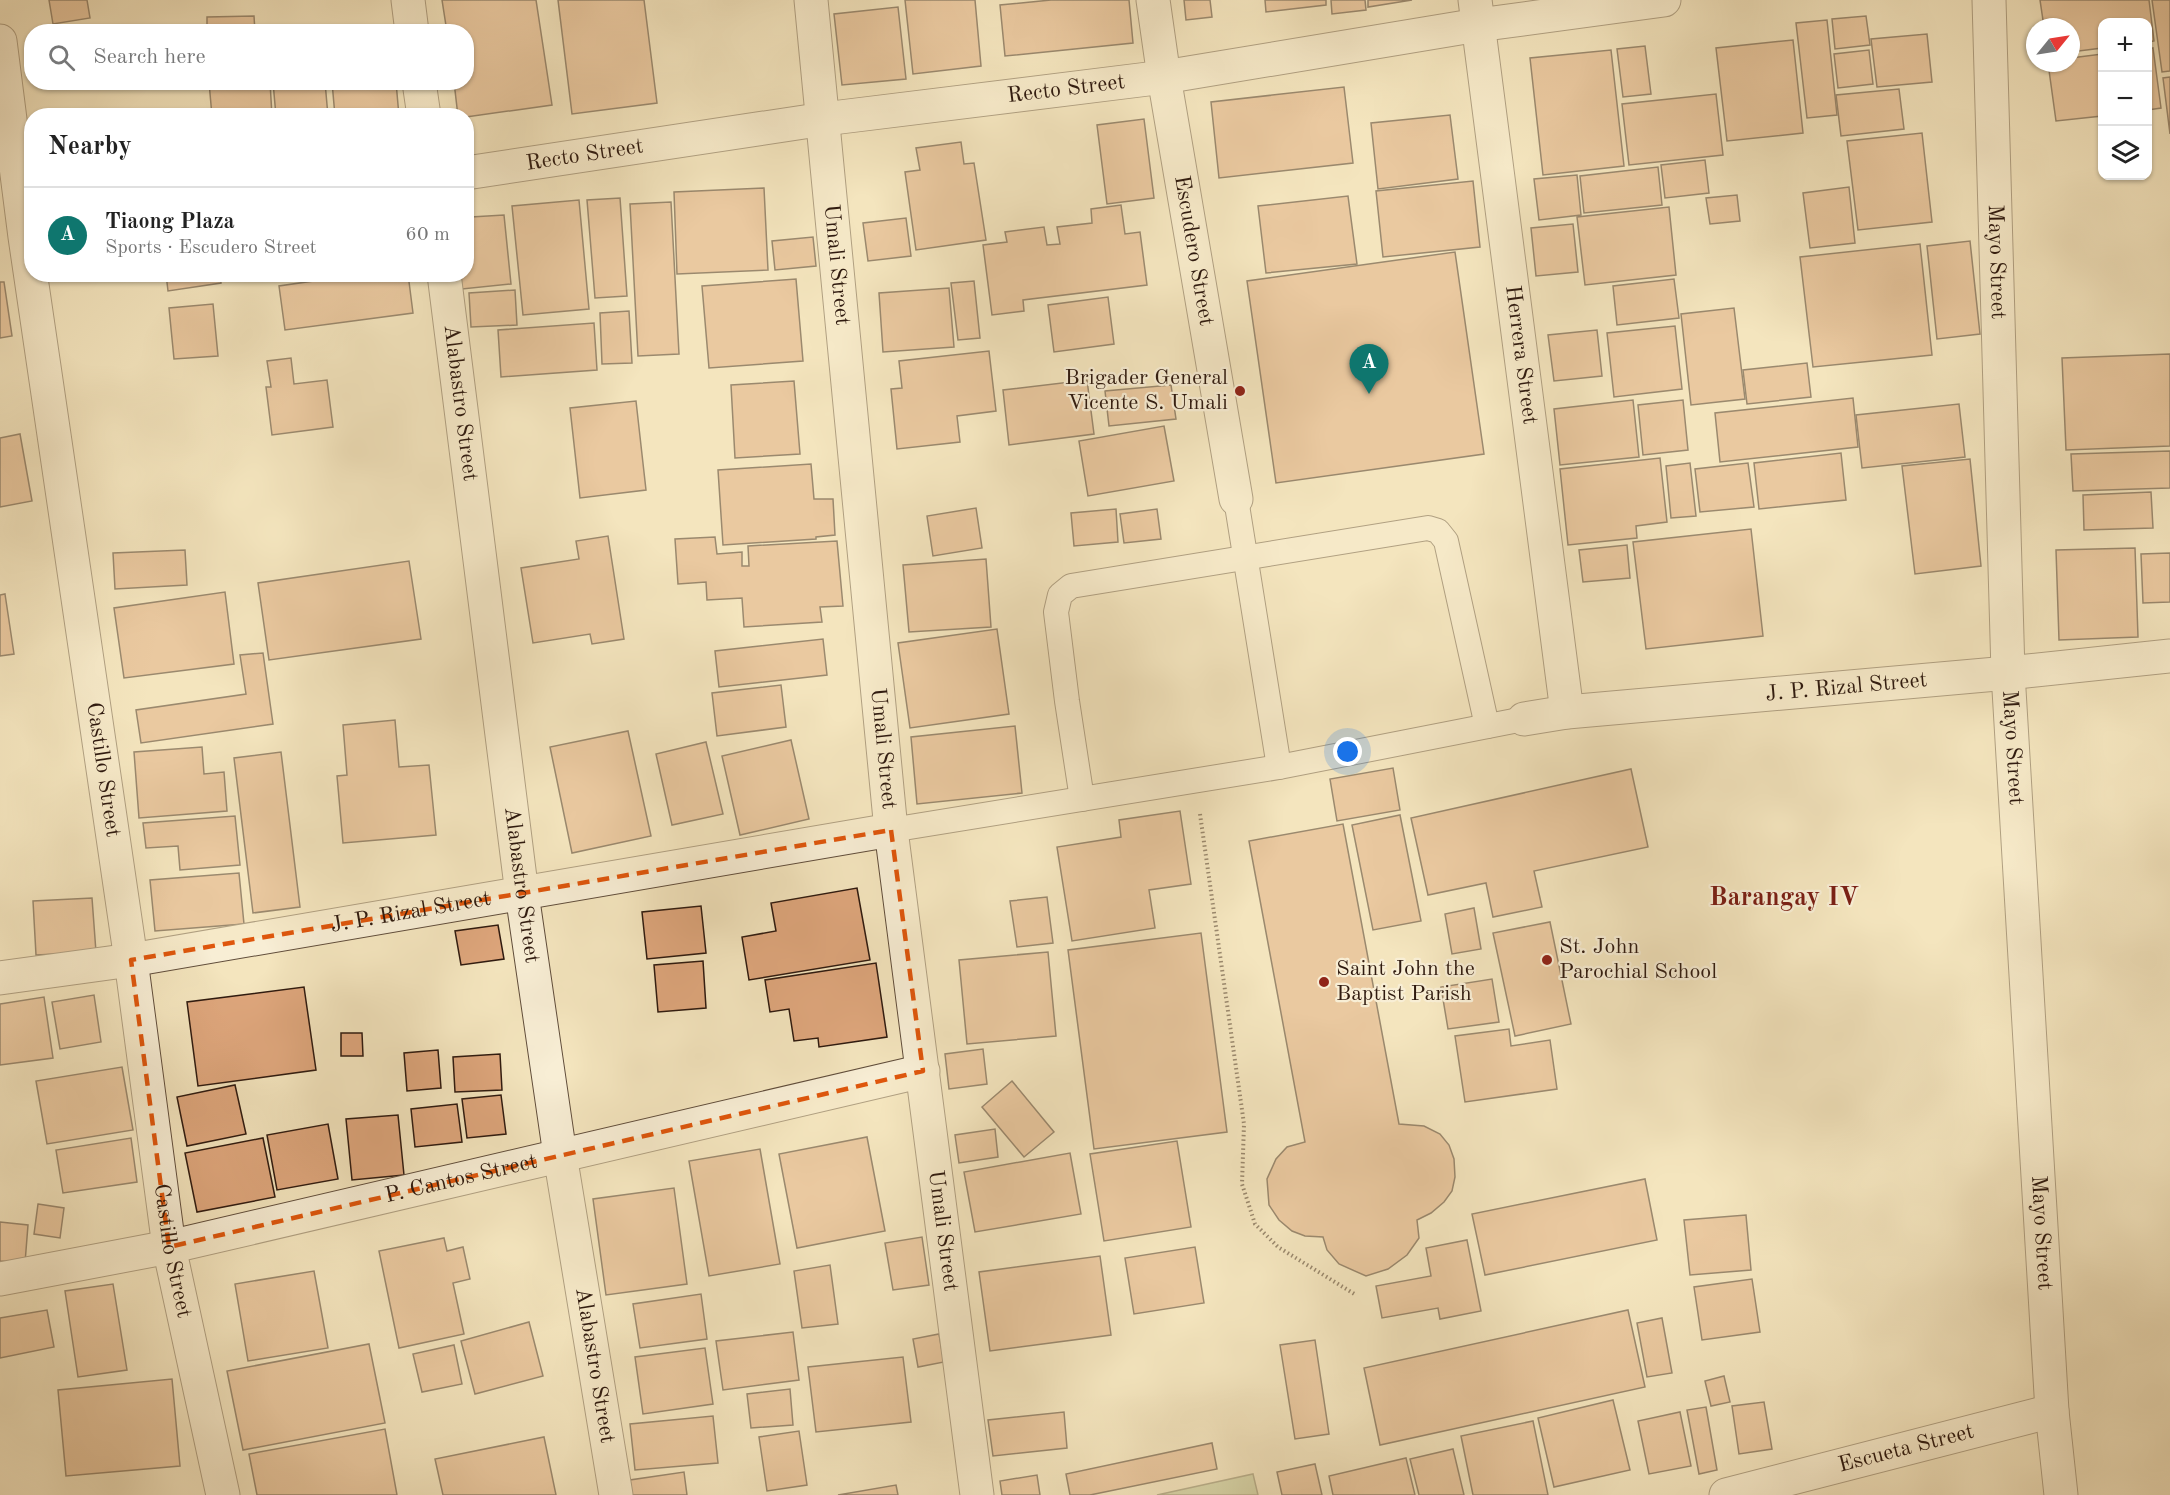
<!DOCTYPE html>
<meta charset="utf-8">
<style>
body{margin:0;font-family:"Old Standard TT",serif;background:#f6f6f6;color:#222}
.controls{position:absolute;right:18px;top:18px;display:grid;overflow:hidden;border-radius:12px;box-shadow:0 2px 4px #0004}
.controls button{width:54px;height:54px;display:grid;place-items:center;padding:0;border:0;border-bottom:2px solid #e0e0e0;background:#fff;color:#222;font:30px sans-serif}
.compass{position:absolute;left:2026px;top:18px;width:54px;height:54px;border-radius:50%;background:#fff;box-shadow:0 2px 4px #0004;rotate:60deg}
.you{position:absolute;left:1348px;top:752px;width:21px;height:21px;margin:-15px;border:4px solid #fff;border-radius:50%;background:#1a73e8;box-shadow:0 0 0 9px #1a73e833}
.badge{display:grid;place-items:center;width:39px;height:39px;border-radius:50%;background:#0f766e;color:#fff;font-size:20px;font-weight:700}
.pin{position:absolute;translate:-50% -50px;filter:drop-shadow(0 2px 3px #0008)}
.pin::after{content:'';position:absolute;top:32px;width:21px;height:18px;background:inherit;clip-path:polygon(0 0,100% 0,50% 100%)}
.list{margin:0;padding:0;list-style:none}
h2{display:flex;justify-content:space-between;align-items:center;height:78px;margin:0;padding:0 24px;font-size:26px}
h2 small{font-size:20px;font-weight:400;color:#767676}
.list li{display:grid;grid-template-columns:39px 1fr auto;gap:18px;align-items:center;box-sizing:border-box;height:96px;padding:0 24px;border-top:2px solid #e0e0e0}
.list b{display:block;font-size:22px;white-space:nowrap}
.list p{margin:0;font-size:20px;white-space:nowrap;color:#767676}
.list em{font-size:20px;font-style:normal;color:#767676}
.icon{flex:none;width:33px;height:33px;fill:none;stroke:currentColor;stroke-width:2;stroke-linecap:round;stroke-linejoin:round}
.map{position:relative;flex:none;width:2170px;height:1495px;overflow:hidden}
.search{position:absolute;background:#fff;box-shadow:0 2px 4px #0004;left:24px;top:24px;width:450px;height:66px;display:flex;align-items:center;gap:15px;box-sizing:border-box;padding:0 21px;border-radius:24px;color:#767676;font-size:22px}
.panel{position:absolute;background:#fff;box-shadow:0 2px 4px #0004;left:24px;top:108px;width:450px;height:174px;border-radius:24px}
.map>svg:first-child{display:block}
.green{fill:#b9c593;stroke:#747051;stroke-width:1.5}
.building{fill:#dea67c;stroke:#2f1a0f;stroke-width:1.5}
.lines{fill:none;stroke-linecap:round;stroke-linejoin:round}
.service-casing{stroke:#604d3b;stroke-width:26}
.minor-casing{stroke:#604d3b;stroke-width:35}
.tertiary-casing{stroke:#604d3b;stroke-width:35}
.path{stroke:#2f1a0f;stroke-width:4;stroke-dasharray:1.5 3;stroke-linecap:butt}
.service{stroke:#f8eed5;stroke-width:24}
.minor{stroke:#f8eed5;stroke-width:33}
.tertiary{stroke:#f8eed5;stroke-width:33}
.marked{fill:none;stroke:#df560c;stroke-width:4.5;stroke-dasharray:12 8;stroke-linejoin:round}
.poi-dot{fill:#8f2418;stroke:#f8eed5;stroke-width:2}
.labels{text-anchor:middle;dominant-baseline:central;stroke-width:4.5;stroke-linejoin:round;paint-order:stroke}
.street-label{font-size:22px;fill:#2f1a0f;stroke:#f8eed5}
.poi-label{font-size:22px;fill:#2f1a0f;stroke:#f8eed5;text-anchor:start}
.quarter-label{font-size:26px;font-weight:bold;fill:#7a1f14;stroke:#f8eed5}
</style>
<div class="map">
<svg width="2170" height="1495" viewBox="0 0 2170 1495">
<rect width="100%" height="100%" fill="#f4e5be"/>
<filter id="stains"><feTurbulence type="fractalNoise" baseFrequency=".00333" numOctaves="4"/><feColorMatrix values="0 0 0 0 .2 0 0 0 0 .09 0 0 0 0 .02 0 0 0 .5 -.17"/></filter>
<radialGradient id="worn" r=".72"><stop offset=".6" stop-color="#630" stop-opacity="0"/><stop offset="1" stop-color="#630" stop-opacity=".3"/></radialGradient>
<polygon class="green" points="1253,1474 1258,1495 1157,1495"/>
<g class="building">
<polygon points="49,0 87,0 90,18 53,24"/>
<polygon points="442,0 536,0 552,105 466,117 458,116 454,82 466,82 466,32 447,32"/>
<polygon points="558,0 644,0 657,103 572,114"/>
<polygon points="905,0 975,0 981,66 913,74"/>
<polygon points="1051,0 1129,0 1133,43 1005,56 1000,5"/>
<polygon points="1184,0 1210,0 1212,17 1186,20"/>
<polygon points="1265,0 1326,0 1326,5 1266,12"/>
<polygon points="1331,0 1365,0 1366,10 1332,14"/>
<polygon points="1368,0 1412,0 1368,7"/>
<polygon points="2040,0 2149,0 2154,41 2148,42 2148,22 2102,22 2102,48 2071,52 2071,27 2044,27"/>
<polygon points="2152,0 2170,0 2170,71 2162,72"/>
<polygon points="898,7 906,79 842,85 834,14"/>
<polygon points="254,16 255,32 207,32 207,17"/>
<polygon points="1866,16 1870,45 1835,49 1832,19"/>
<polygon points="1827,20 1837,115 1807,118 1796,23"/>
<polygon points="1927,34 1932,82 1877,87 1871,39"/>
<polygon points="1793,40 1803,133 1727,141 1716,48"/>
<polygon points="1645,46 1651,94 1623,97 1617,49"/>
<polygon points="2153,48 2161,108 2148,110 2148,49"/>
<polygon points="1611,50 1624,166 1543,175 1530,58"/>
<polygon points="1869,50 1873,84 1838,88 1834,54"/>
<polygon points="2102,54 2102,116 2056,121 2048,63 2071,63 2071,58"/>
<polygon points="2170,77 2170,134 2163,78"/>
<polygon points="209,82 270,82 272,116 212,116"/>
<polygon points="273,82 325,82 328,116 276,116"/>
<polygon points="332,82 396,82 399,116 335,116"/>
<polygon points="1344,87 1353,163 1219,178 1211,102"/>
<polygon points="1899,89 1904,129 1841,136 1836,95"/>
<polygon points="1716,94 1723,155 1629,165 1622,104"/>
<polygon points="1450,115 1458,179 1378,189 1371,123"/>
<polygon points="1144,119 1154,198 1107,204 1097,125"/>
<polygon points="1922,133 1932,222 1858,230 1847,141"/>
<polygon points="961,142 964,164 974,163 986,240 916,250 905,172 920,170 916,148"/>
<polygon points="1705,160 1709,193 1665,198 1661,165"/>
<polygon points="1658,167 1662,205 1584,213 1580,176"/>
<polygon points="1577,175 1581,215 1539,220 1534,179"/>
<polygon points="1473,181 1480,247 1383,257 1376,191"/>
<polygon points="1849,187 1855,243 1810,248 1803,193"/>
<polygon points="764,188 768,270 677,274 674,192"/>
<polygon points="1737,195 1740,221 1710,224 1706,198"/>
<polygon points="1348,196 1357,264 1266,273 1258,206"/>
<polygon points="620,198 627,296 595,298 587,200"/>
<polygon points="579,200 589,309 523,315 512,206"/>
<polygon points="671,202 679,354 638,356 630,204"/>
<polygon points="1121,205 1125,234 1140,232 1147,285 1023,300 1024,311 992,315 983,245 1007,242 1005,232 1044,227 1047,245 1060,244 1057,227 1092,223 1091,209"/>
<polygon points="1669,207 1676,275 1585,285 1577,217"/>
<polygon points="504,215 511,284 462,289 460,274 466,274 466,233 472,233 471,217"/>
<polygon points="906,218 911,256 868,261 863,223"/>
<polygon points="1573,224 1578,272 1536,276 1531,228"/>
<polygon points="813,237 816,266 775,270 772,241"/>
<polygon points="1970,241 1980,334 1937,339 1927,246"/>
<polygon points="1920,244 1932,355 1813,367 1800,257"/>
<polygon points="1455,252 1484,454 1276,483 1247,281"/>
<polygon points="166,274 220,274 221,283 168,291"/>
<polygon points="312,274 408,274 413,313 285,330 279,286 313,281"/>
<polygon points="796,279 803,361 709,368 702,286"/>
<polygon points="1674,279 1679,318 1617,325 1613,286"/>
<polygon points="974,281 980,338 958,340 951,283"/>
<polygon points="0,282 4,282 12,336 0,338"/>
<polygon points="949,288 954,347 883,352 879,293"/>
<polygon points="515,290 517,325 471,327 469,293"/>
<polygon points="1108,297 1114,344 1054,352 1048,305"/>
<polygon points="213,304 218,356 174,359 169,308"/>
<polygon points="1734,308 1745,399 1691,405 1681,314"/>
<polygon points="629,311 632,363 602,364 600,313"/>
<polygon points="594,323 597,370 501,377 498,330"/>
<polygon points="1675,326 1682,389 1614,397 1607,333"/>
<polygon points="1597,330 1602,376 1554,381 1548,335"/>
<polygon points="989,351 996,411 957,416 960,442 897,449 891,389 902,388 899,361"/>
<polygon points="2170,354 2170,446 2066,450 2062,358"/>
<polygon points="291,358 294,384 327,380 333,427 272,435 266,387 271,387 267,361"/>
<polygon points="1807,363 1811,397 1747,404 1743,370"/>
<polygon points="1087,380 1094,434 1009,445 1003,390"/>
<polygon points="794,381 800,454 735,458 731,385"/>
<polygon points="1171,385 1176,419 1109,426 1105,391"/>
<polygon points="1853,398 1858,447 1720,462 1715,413"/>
<polygon points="1633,400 1639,457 1560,465 1554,409"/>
<polygon points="1683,400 1688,450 1643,455 1638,405"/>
<polygon points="636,401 646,490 580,498 570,408"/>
<polygon points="1959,404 1965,457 1862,468 1856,415"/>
<polygon points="1164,426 1174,481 1088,496 1079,441"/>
<polygon points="20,434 32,501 0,507 0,438"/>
<polygon points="2170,451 2170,488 2073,491 2071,454"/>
<polygon points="1841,453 1846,500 1759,509 1754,463"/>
<polygon points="1660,458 1667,522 1636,526 1637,538 1568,545 1560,469"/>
<polygon points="1970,459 1981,566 1915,574 1902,466"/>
<polygon points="1690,463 1696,516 1671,518 1666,466"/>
<polygon points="1748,463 1754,507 1700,512 1695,469"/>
<polygon points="811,464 814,499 833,499 835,535 816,537 816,539 723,545 718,470"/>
<polygon points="2151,492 2153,528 2084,530 2083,495"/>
<polygon points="976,508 982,548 933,556 927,516"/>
<polygon points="1116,509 1118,542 1074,546 1071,513"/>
<polygon points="1157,509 1161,539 1124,543 1120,514"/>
<polygon points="1751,529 1763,636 1646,649 1633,542"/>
<polygon points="608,536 624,639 592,644 590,634 533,643 521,568 579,559 576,541"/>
<polygon points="715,537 717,554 742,552 742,566 749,566 748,546 837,541 843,606 820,607 822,622 744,627 742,598 707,600 706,582 678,584 675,539"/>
<polygon points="1627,545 1630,578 1583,582 1579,550"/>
<polygon points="2135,548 2138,637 2059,640 2056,550"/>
<polygon points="185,550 187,585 115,589 113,553"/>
<polygon points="2170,553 2170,602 2143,603 2141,554"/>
<polygon points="986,559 991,627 909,632 903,565"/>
<polygon points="409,561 421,639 269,660 258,583"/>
<polygon points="225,592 234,664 124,678 114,608"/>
<polygon points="5,594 14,654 0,656 0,595"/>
<polygon points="997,629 1009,714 910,728 898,643"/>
<polygon points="823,639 827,675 719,687 715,651"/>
<polygon points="263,653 273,724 141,743 136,710 246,694 240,655"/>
<polygon points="781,685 786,727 717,736 712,693"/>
<polygon points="395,720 399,767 429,765 436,835 343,843 337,776 347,775 343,725"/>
<polygon points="1015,726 1022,793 917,804 911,737"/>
<polygon points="628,731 651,836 572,853 550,747"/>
<polygon points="791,740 809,819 740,835 722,756"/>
<polygon points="706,742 723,814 672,825 656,754"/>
<polygon points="202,747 204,774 224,772 227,811 139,818 134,752"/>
<polygon points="281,752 300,907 253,913 234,758"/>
<polygon points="1393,768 1400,810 1337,821 1330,779"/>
<polygon points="1631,769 1648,847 1534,871 1542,907 1493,917 1486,883 1428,895 1411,818"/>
<polygon points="1180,811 1191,884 1149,890 1155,928 1072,941 1057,847 1121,837 1119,820"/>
<polygon points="1400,815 1421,921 1373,930 1352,825"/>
<polygon points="235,816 240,865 180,870 178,846 146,848 143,823"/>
<polygon points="1343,824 1399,1124 1424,1126 1440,1134 1449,1145 1454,1159 1455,1177 1452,1191 1444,1202 1431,1213 1417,1220 1419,1238 1407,1255 1388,1269 1366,1276 1339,1264 1327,1250 1323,1237 1305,1236 1292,1231 1279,1220 1269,1205 1267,1179 1276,1159 1287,1147 1305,1142 1249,841"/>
<polygon points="239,873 244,924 155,931 150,880"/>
<polygon points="857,888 870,960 749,980 742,937 776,931 771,903"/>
<polygon points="1047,897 1053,943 1017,947 1010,901"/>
<polygon points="92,898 96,952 36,955 33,901"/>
<polygon points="701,906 706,953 647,959 642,912"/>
<polygon points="1474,908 1481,949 1452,954 1445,914"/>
<polygon points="1550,922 1571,1024 1515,1036 1493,933"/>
<polygon points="498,925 504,959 461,965 455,931"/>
<polygon points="1201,933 1227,1132 1094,1149 1068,950"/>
<polygon points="1048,952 1056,1036 967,1044 959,960"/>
<polygon points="703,961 706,1008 658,1012 654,965"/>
<polygon points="876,963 887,1037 819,1047 818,1038 794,1041 789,1009 770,1012 765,980"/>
<polygon points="1492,979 1499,1022 1448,1029 1441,987"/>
<polygon points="304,987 316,1070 198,1086 187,1002"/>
<polygon points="94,995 101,1042 60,1049 52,1002"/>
<polygon points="44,997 53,1058 0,1065 0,1004"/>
<polygon points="1509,1029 1511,1046 1550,1040 1557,1089 1465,1102 1455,1036"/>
<polygon points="341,1033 362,1033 363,1056 341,1056"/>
<polygon points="983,1049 987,1084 949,1089 945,1054"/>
<polygon points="438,1050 441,1088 407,1091 404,1053"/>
<polygon points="500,1054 502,1090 455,1092 453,1057"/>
<polygon points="122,1067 133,1130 47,1144 36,1081"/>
<polygon points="1012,1081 1054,1132 1024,1157 982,1107"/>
<polygon points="235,1085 246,1134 187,1146 177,1097"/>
<polygon points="501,1095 506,1134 467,1138 462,1099"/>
<polygon points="457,1104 462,1142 415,1147 411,1109"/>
<polygon points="398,1115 404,1175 352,1180 346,1119"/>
<polygon points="328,1124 338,1179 277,1190 267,1135"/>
<polygon points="995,1129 998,1157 959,1163 955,1135"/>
<polygon points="867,1137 885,1231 797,1248 779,1154"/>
<polygon points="131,1138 137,1182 63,1193 56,1150"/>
<polygon points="263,1138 275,1197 197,1212 185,1153"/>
<polygon points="1177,1141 1191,1227 1104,1241 1090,1154"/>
<polygon points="760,1149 780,1264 709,1276 689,1161"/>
<polygon points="1070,1153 1081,1214 975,1232 964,1172"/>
<polygon points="1645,1179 1657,1240 1485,1275 1472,1214"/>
<polygon points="674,1188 687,1284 606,1295 593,1199"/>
<polygon points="38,1204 64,1208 60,1238 34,1234"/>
<polygon points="1746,1215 1751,1270 1690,1275 1684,1220"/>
<polygon points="0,1222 28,1225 25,1263 0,1261"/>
<polygon points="922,1237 929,1285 893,1290 885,1243"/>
<polygon points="444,1238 447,1251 463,1247 470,1279 453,1283 464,1334 399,1348 379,1251"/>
<polygon points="1467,1240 1481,1311 1440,1319 1438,1308 1382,1318 1376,1286 1431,1276 1426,1248"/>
<polygon points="1195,1247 1204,1303 1134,1314 1125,1258"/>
<polygon points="1100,1256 1111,1335 990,1351 979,1272"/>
<polygon points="830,1265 838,1324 802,1328 794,1271"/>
<polygon points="314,1271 328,1348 248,1361 235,1284"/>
<polygon points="1752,1279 1760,1332 1702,1340 1694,1287"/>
<polygon points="113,1284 127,1370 78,1377 65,1291"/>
<polygon points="701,1294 707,1339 640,1348 633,1304"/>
<polygon points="47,1310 54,1347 0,1358 0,1318"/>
<polygon points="1628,1310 1645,1387 1380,1445 1364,1368"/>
<polygon points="1662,1318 1672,1373 1647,1377 1637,1323"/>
<polygon points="529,1322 543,1376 475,1394 461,1341"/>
<polygon points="793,1332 799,1380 723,1390 716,1341"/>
<polygon points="939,1334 944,1362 918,1367 913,1339"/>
<polygon points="1315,1340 1329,1434 1295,1439 1280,1345"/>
<polygon points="369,1344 385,1423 243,1450 227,1371"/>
<polygon points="454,1345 462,1384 422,1392 413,1354"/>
<polygon points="705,1348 713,1404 643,1414 635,1357"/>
<polygon points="903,1357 911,1422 816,1432 808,1367"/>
<polygon points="1724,1376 1730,1402 1711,1406 1705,1381"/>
<polygon points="172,1379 180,1466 66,1476 58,1390"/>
<polygon points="790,1389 793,1425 751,1428 747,1394"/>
<polygon points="1613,1400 1630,1470 1554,1487 1538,1418"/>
<polygon points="1764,1402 1772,1449 1739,1454 1732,1406"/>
<polygon points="1706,1407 1717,1470 1699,1474 1687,1410"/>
<polygon points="1064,1412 1067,1448 993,1456 988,1420"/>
<polygon points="1680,1412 1691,1466 1649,1474 1638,1421"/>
<polygon points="713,1416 718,1463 635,1470 630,1424"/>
<polygon points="1533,1421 1548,1495 1473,1495 1461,1436"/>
<polygon points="385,1429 397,1495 257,1495 249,1454"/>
<polygon points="799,1431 807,1485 767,1491 759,1437"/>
<polygon points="544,1437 556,1495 443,1495 435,1459"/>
<polygon points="1212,1443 1217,1469 1090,1495 1070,1495 1066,1474"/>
<polygon points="1453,1449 1464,1495 1419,1495 1410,1459"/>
<polygon points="1406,1458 1415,1495 1333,1495 1329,1476"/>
<polygon points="1315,1464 1322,1495 1282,1495 1277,1472"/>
<polygon points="684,1472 687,1495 632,1495 630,1480"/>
<polygon points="1037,1475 1040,1495 1002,1495 1000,1481"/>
<polygon points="896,1485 898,1495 838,1495"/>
</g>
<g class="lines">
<g class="service-casing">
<g id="service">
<polyline points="1236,499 1279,767"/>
<polyline points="1082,799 1067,701 1056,612 1060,595 1071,586 1428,528 1438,531 1446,541 1487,726"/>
<polyline points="891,830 1279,767 1524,719"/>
</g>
</g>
<g class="minor-casing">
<g id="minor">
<polyline points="408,0 412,32"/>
<path id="s1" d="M811,0L891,830L977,1495"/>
<path id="s2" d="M1153,0L1164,77L1236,499"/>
<path id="s3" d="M1475,0L1567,712"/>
<path id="s4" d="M0,41L25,237L131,960L169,1247L223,1495"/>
<polyline points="419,82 424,116"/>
<path id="s5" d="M466,173L824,119L1164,77L1478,25L1664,0"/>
<path id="s6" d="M444,274L522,894L560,1155L616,1495"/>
<path id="s7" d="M1524,719L1567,712L2008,673L2170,656"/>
<path id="s8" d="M0,978L131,960L891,830"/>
<path id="s9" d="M0,1279L169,1247L923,1071"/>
<path id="s10" d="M1726,1495L2052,1411"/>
</g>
</g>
<g class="tertiary-casing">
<g id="tertiary">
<path id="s11" d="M1989,0L2008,673L2052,1411L2061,1495"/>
</g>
</g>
<polyline class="path" points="1200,814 1244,1124 1242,1184 1255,1224 1278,1247 1356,1295"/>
<use href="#service" class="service"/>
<use href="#minor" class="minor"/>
<use href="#tertiary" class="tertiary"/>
</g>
<path d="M0 0H2170V1495H0ZM891,830L923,1071L169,1247L131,960Z" fill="#f4e5be" fill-opacity=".55" fill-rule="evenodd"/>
<path class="marked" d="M891,830L923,1071L169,1247L131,960Z"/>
<g class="poi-dot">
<circle cx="1240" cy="391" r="6"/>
<circle cx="1547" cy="960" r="6"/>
<circle cx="1324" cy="982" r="6"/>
</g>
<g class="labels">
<g class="street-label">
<text stroke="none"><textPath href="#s5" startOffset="606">Recto Street</textPath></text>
<text stroke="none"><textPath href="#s5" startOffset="120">Recto Street</textPath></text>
<text stroke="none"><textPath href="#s2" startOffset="254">Escudero Street</textPath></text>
<text stroke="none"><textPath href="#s11" startOffset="262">Mayo Street</textPath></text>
<text stroke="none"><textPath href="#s1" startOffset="266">Umali Street</textPath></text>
<text stroke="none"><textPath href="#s3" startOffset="358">Herrera Street</textPath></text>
<text stroke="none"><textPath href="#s6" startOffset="130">Alabastro Street</textPath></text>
<text stroke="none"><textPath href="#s7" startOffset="324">J. P. Rizal Street</textPath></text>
<text stroke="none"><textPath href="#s11" startOffset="748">Mayo Street</textPath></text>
<text stroke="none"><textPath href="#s1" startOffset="752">Umali Street</textPath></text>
<text stroke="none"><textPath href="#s4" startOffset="736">Castillo Street</textPath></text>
<text stroke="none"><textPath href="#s6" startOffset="616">Alabastro Street</textPath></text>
<text stroke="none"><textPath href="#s8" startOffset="416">J. P. Rizal Street</textPath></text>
<text stroke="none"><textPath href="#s9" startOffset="472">P. Cantos Street</textPath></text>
<text stroke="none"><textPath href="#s1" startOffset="1238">Umali Street</textPath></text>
<text stroke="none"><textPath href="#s11" startOffset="1234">Mayo Street</textPath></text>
<text stroke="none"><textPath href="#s4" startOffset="1222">Castillo Street</textPath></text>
<text stroke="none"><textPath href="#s6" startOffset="1102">Alabastro Street</textPath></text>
<text stroke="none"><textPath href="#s10" startOffset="186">Escueta Street</textPath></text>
</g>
<g class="poi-label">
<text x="1228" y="378" text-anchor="end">Brigader General<tspan x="1228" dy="25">Vicente S. Umali</tspan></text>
<text x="1559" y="947">St. John<tspan x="1559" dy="25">Parochial School</tspan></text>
<text x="1336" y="969">Saint John the<tspan x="1336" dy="25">Baptist Parish</tspan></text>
</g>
<g class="quarter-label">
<text x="1784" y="898">Barangay IV</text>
</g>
</g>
<rect width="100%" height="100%" filter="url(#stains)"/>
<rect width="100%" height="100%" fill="url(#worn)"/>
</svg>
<div class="controls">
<button>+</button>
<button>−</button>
<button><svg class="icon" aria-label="layers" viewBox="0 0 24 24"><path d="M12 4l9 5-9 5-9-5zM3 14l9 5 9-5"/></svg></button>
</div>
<svg class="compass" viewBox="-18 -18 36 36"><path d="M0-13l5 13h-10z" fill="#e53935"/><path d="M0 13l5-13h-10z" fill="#767676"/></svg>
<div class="you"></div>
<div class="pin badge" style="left:1369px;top:394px">A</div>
<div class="search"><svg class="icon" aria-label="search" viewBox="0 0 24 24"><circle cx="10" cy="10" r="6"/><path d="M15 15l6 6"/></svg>Search here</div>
<section class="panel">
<h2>Nearby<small></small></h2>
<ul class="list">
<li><span class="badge">A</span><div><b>Tiaong Plaza</b><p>Sports · Escudero Street</p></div><em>60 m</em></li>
</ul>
</section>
</div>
